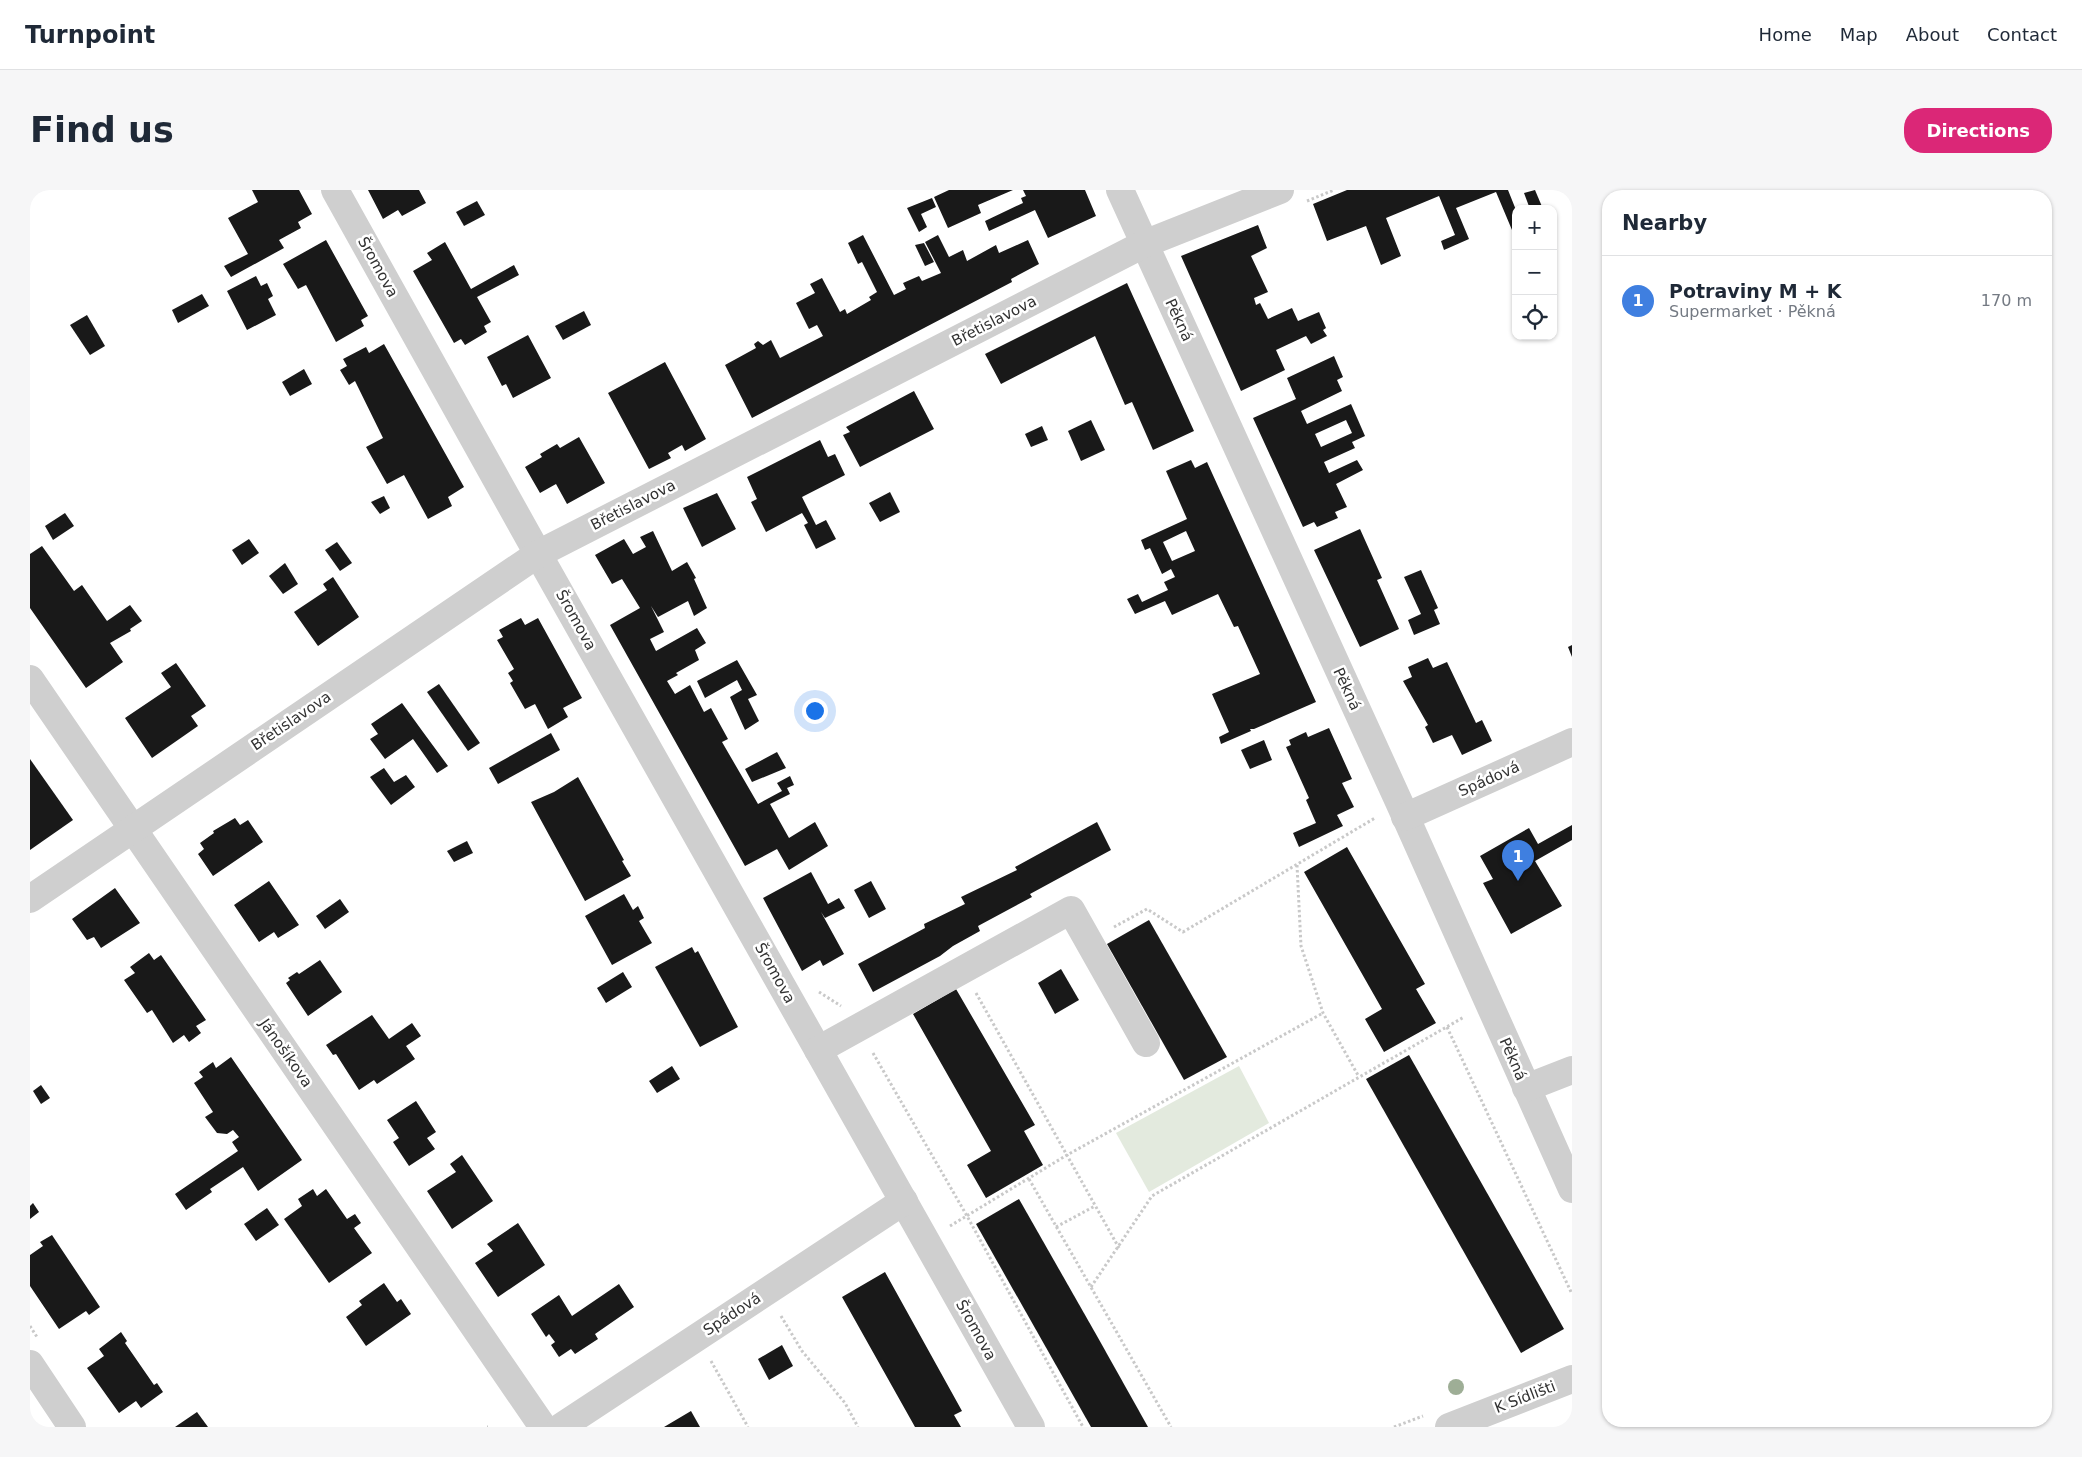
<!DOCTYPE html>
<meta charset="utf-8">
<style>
body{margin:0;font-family:"DejaVu Sans",sans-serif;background:#f6f6f7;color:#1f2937}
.controls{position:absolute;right:15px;top:15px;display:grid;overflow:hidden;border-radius:10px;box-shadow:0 1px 4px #0004}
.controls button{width:45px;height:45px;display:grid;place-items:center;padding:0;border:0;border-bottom:1px solid #e0e1e3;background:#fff;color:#1f2937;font:25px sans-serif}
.you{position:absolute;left:784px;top:520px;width:18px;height:18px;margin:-12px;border:4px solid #fff;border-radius:50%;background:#1a73e8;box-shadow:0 0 0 8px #1a73e833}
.badge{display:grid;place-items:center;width:32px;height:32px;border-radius:50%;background:#db2777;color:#fff;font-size:16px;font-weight:700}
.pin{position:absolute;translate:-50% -41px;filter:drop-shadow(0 1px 2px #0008)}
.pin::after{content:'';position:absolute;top:26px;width:18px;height:15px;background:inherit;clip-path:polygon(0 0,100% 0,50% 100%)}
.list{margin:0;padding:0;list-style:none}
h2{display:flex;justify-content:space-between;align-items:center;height:65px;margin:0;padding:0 20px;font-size:21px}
h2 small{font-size:16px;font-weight:400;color:#747a83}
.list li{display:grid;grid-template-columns:32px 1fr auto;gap:15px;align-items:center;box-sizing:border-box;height:90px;padding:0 20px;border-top:1px solid #e0e1e3}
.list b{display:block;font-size:19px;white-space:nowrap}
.list p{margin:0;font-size:16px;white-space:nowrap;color:#747a83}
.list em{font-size:16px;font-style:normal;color:#747a83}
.icon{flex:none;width:28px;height:28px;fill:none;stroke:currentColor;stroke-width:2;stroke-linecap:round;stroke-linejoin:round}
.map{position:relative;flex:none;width:1542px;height:1237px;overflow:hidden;border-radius:20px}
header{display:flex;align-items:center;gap:30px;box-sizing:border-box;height:70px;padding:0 25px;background:#fff;border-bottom:1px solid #e0e1e3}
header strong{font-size:24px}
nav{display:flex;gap:28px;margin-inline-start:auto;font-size:18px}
.intro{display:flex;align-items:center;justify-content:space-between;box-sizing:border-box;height:120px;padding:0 30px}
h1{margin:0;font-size:35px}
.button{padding:12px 22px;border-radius:20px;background:#db2777;color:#fff;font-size:18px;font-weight:700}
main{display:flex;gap:30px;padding:0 30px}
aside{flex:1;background:#fff;border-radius:20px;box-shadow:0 1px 4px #0004}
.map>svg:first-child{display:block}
.green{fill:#e3eade}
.building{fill:#191919;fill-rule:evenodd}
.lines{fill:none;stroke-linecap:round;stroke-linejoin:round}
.path{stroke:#c9c9c9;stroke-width:3;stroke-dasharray:2.5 2.5;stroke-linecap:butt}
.minor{stroke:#cfcfcf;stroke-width:28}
.tree{fill:#9eae96}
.labels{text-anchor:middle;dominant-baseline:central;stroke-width:5;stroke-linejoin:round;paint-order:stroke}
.street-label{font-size:15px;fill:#323232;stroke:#fff}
</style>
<header>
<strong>Turnpoint</strong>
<nav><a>Home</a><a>Map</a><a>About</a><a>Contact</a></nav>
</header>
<div class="intro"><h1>Find us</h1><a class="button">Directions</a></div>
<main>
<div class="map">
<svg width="1542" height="1237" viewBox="0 0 1542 1237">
<rect width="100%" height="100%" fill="#fff"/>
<polygon class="green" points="1209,876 1239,933 1119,1002 1086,943"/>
<g class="building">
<polygon points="222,0 269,0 282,24 268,32 271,38 249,50 254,58 201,87 194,76 218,64 198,28 228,12"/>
<polygon points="338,0 389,0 396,13 372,26 368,20 353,29"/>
<polygon points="919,0 983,0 948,15 951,23 918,38 904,7"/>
<polygon points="993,0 1055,0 1066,26 1018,48 1005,20 959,41 955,31 993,13 991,8 996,6"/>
<polygon points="1317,0 1478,0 1486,20 1486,39 1482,40 1466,2 1426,18 1439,49 1414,60 1411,51 1425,45 1409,6 1356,28 1371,66 1351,75 1336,36 1297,51 1283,14"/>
<polygon points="1505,0 1513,19 1500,19 1494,3"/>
<polygon points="902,8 906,17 891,24 897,37 889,42 877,18"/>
<polygon points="447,11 455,25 434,36 426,22"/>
<polygon points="1228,35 1237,58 1221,66 1238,102 1224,108 1226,115 1230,113 1238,129 1262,118 1268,131 1289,122 1296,138 1293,140 1297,146 1281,154 1276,146 1246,160 1255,180 1211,201 1151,66"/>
<polygon points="833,45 864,105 876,99 873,93 889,86 892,91 911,83 895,52 908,45 919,67 933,60 937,71 966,55 969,63 998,50 1009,74 981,89 982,92 722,228 695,175 726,158 724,154 728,151 733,155 741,150 750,168 793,146 787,135 779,139 766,113 785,103 780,94 792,88 810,122 815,119 817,124 841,110 839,107 847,102 832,72 828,74 818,53"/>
<polygon points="296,50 338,126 331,130 334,136 306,152 276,95 268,99 253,74"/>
<polygon points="415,52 441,99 484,75 489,85 447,107 461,132 454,136 457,142 435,155 431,149 424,153 383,81 402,70 397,63"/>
<polygon points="894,53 904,72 895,76 885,55"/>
<polygon points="226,86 231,96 237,93 243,106 238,109 246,125 217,140 197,101"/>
<polygon points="1097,93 1164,241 1123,260 1102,212 1095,215 1065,146 971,194 955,164"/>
<polygon points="172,104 179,116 148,133 142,120"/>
<polygon points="554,121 561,135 533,150 525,136"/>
<polygon points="57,125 75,156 60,165 40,135"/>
<polygon points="498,145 521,188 483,208 476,194 472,196 457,167"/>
<polygon points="354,154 434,297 418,307 422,316 398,329 374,285 357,294 336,257 353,248 325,191 319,195 310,180 317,176 313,169 336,157 339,163"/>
<path d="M1304,166L1313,187L1307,190L1312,201L1271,221L1277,234L1321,214L1335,246L1322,252L1325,258L1294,272L1299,283L1327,270L1333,280L1306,294L1317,317L1305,322L1308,328L1287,337L1284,332L1273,337L1223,228L1266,209L1257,188ZM1316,230L1322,243L1291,257L1285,244Z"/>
<polygon points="635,172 676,249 655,261 652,255 638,263 641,268 619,279 578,203"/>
<polygon points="274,179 282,194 260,206 252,192"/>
<polygon points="884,201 904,239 830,277 813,245 820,242 816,237"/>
<polygon points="1061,230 1075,260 1051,271 1038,241"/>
<polygon points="1012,236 1018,250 1001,257 995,244"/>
<polygon points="549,247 575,293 537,314 526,294 510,303 495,277 512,267 510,264 527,254 530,258"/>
<polygon points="790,250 798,267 805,264 815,285 772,307 786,335 796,330 806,349 786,359 774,335 778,333 772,323 736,342 721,312 727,309 717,287"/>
<path d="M1161,270L1165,278L1177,272L1286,512L1224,539H1220L1221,541L1191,554L1189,547L1199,542L1182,504L1230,484L1208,436L1204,437L1188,404L1142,425L1135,411L1105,424L1097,409L1108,404L1112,412L1138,400L1134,392L1145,387L1141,379L1132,384L1120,358L1115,360L1111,350L1157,329L1136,281ZM1156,341L1165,361L1142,371L1133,352Z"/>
<polygon points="860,302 870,322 850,332 839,313"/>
<polygon points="687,303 706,339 672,357 653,318"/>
<polygon points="354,306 360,318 350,324 341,312"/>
<polygon points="35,323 44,336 23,350 15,336"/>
<polygon points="1330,339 1352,388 1347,390 1369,439 1330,457 1284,360"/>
<polygon points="623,341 642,381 657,372 666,388 664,389 677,418 664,426 658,411 628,427 621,416 634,442 620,449 626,461 667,438 676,453 665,460 669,470 646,483 648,485 637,491 645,504 660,495 674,522 681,518 698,549 692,552 728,614 752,601 747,593 760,586 764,595 757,598 760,604 740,614 759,648 785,632 798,656 759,680 747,659 715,676 580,435 610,418 592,389 582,394 565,365 594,349 603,364 616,357 610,347"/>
<polygon points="219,349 229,363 212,375 202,360"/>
<polygon points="307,352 322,373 310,381 295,360"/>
<polygon points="12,356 44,401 52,395 77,431 100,415 112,431 100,439 101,441 80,453 93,472 56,498 0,418 0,364"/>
<polygon points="255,373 268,394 253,404 239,386"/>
<polygon points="1391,380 1408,418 1404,420 1410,434 1384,445 1378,430 1391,424 1374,387"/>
<polygon points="303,387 329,427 288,456 264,422 297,400 293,394"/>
<polygon points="491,428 495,435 508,428 552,508 533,518 538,527 518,539 505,514 495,519 480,493 483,491 478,483 484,479 467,450 473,447 469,440"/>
<polygon points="1542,455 1542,467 1538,457"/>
<polygon points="1398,468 1403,478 1417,472 1446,533 1452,530 1462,551 1432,565 1422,545 1403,553 1395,537 1398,535 1373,491 1382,487 1378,477"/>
<polygon points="707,470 727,505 718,509 729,531 715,540 700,507 712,500 707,490 675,508 667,491"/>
<polygon points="146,473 176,516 161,526 168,536 122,568 95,528 141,497 131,483"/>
<polygon points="409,494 450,553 438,561 397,502"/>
<polygon points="372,513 393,542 418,576 407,583 383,549 355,569 340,549 348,544 341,534"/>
<polygon points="1299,538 1322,589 1312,593 1324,617 1307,625 1313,636 1269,657 1263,643 1286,633 1276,610 1279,608 1256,557 1261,555 1259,550 1276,542 1278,547"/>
<polygon points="521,543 530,560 468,594 459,578"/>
<polygon points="1234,550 1242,570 1220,579 1211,560"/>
<polygon points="747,562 756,578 722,592 715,579"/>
<polygon points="0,569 43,630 0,660"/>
<polygon points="354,578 364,592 376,585 385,597 361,615 340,587"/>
<polygon points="548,587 594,670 592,671 601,686 555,711 501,612 524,602"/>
<polygon points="205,628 210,635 218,630 233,652 183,686 168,664 174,659 170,653 184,643 183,641"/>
<polygon points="1067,632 1081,660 1000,704 1002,707 948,736 950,741 923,756 910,766 843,802 828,774 895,738 894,734 935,714 931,707 987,680 985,677"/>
<polygon points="1542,635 1542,650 1505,671 1532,716 1481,744 1453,693 1463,689 1450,666 1499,638 1508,654"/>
<polygon points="437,651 443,663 424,672 417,661"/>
<polygon points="1317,657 1395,794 1386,799 1406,833 1354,862 1335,829 1352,819 1274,682"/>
<polygon points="781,682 798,714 809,708 815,718 795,728 791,722 814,764 793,776 790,770 772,781 733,708"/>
<polygon points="239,691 269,735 248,748 244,742 229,752 204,715"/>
<polygon points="841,691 856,719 839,728 824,700"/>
<polygon points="85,698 110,733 71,758 64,747 57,750 42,729"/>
<polygon points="594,704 603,720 608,716 614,728 609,731 622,753 582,775 555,726"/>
<polygon points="310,709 319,722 295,739 286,726"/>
<polygon points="1119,730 1197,867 1154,890 1077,754"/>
<polygon points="662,757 665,763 668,761 708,837 670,857 625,777"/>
<polygon points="119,763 124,770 131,765 176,830 166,836 171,843 159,852 154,845 143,853 122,820 117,823 94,790 105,783 100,777"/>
<polygon points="290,770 312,802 278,826 256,793 260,790 258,788 267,782 269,784"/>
<polygon points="1031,779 1049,810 1025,824 1008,793"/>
<polygon points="593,782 602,797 576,813 567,798"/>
<polygon points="926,799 1005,935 994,941 1013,975 956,1008 937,975 961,961 883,824"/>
<polygon points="342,825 359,849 382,833 391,846 376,856 385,869 347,894 344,890 329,900 306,864 303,865 296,855"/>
<polygon points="1379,865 1534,1139 1491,1163 1336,889"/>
<polygon points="201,867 272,970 228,1001 213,977 180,999 182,1002 156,1020 145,1004 208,961 202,952 209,947 203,940 197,944 187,943 175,927 183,922 164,893 173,887 169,882 183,872 186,878"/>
<polygon points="642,876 650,889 627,903 619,891"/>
<polygon points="11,895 20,908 11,914 3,901"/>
<polygon points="386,911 406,942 397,948 405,959 379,976 363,952 369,948 357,930"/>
<polygon points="432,965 463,1011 422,1039 397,1001 426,982 420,974"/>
<polygon points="283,999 287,1006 296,999 317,1029 325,1024 331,1033 324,1038 342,1063 299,1093 254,1029 272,1016 268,1009"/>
<polygon points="989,1009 1067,1146 1118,1237 1061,1237 946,1034"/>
<polygon points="3,1013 9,1022 0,1029 0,1016"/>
<polygon points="237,1018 249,1035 226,1051 214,1034"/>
<polygon points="488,1033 515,1075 468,1107 445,1073 463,1061 457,1054"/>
<polygon points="22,1045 70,1117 59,1125 56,1121 29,1139 0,1096 0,1065 13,1056 10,1052"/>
<polygon points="855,1082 932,1221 924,1225 931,1237 885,1237 812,1107"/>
<polygon points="354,1093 367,1112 371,1109 381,1124 336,1156 316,1127 332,1115 329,1111"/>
<polygon points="589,1094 604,1117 565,1144 568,1149 545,1164 541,1159 529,1167 521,1155 525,1152 519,1144 516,1147 501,1124 529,1105 542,1126"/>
<polygon points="91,1142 97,1151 95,1153 124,1195 127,1193 133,1202 111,1218 106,1211 89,1223 57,1178 74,1166 69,1159"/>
<polygon points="752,1155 763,1176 739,1190 728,1169"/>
<polygon points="661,1221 670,1237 634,1237"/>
<polygon points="167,1222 178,1237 145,1237"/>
<polygon points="1542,1231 1542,1237 1536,1237 1535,1235"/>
</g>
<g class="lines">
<g class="path">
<polyline points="1277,11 1304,0"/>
<polyline points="1267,675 1271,756 1293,823 1329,887"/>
<polyline points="1084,737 1117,719 1153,742 1345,628"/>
<polyline points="789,802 811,816"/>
<polyline points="946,803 1089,1058"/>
<polyline points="1417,837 1542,1104"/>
<polyline points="843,863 937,1026 1053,1237"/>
<polyline points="999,989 1141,1237"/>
<polyline points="920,1036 1037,965 1293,823"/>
<polyline points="1026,1037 1065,1016"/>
<polyline points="1061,1097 1122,1006 1434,827"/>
<polyline points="751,1126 772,1161 815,1213 828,1237"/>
<polyline points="0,1136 7,1147"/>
<polyline points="681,1171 718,1237"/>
<polyline points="457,1237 458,1237"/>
<polyline points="1364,1237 1393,1226"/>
</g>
<g class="minor">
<polyline points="305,0 508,364 1001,1237"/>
<polyline points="1090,0 1369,612 1542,999"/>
<polyline points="0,489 513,1237"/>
<polyline points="1375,627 1542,552"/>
<polyline points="0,709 508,364 1114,54 1250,0"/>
<polyline points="788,860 1041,720 1116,853"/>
<polyline points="1496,898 1542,880"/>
<polyline points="0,1174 42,1237"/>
<polyline points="531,1237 874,1011"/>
<polyline points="1419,1237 1542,1189"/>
</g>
</g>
<circle class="tree" cx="1426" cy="1197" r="8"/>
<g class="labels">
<g class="street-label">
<text transform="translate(348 77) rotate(61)">Šromova</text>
<text transform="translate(1149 130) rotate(65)">Pěkná</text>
<text transform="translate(964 131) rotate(-27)">Břetislavova</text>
<text transform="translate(603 315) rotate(-27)">Břetislavova</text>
<text transform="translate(546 430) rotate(61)">Šromova</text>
<text transform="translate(1317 499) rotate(65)">Pěkná</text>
<text transform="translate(261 531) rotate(-34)">Břetislavova</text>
<text transform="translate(1459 589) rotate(-24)">Spádová</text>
<text transform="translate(745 783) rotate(61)">Šromova</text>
<text transform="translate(256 863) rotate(55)">Jánošíkova</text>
<text transform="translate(1483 869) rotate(66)">Pěkná</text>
<text transform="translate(702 1124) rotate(-33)">Spádová</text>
<text transform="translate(946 1140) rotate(61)">Šromova</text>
<text transform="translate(1495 1207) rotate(-21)">K Sídlišti</text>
</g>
</g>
</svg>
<div class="controls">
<button>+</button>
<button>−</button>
<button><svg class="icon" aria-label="locate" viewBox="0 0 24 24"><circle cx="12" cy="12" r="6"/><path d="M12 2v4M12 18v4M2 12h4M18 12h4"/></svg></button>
</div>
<div class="you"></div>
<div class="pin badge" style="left:1488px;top:691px;background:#3f7fe0">1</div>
</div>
<aside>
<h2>Nearby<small></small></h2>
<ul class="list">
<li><span class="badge" style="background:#3f7fe0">1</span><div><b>Potraviny M + K</b><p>Supermarket · Pěkná</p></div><em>170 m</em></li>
</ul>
</aside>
</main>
